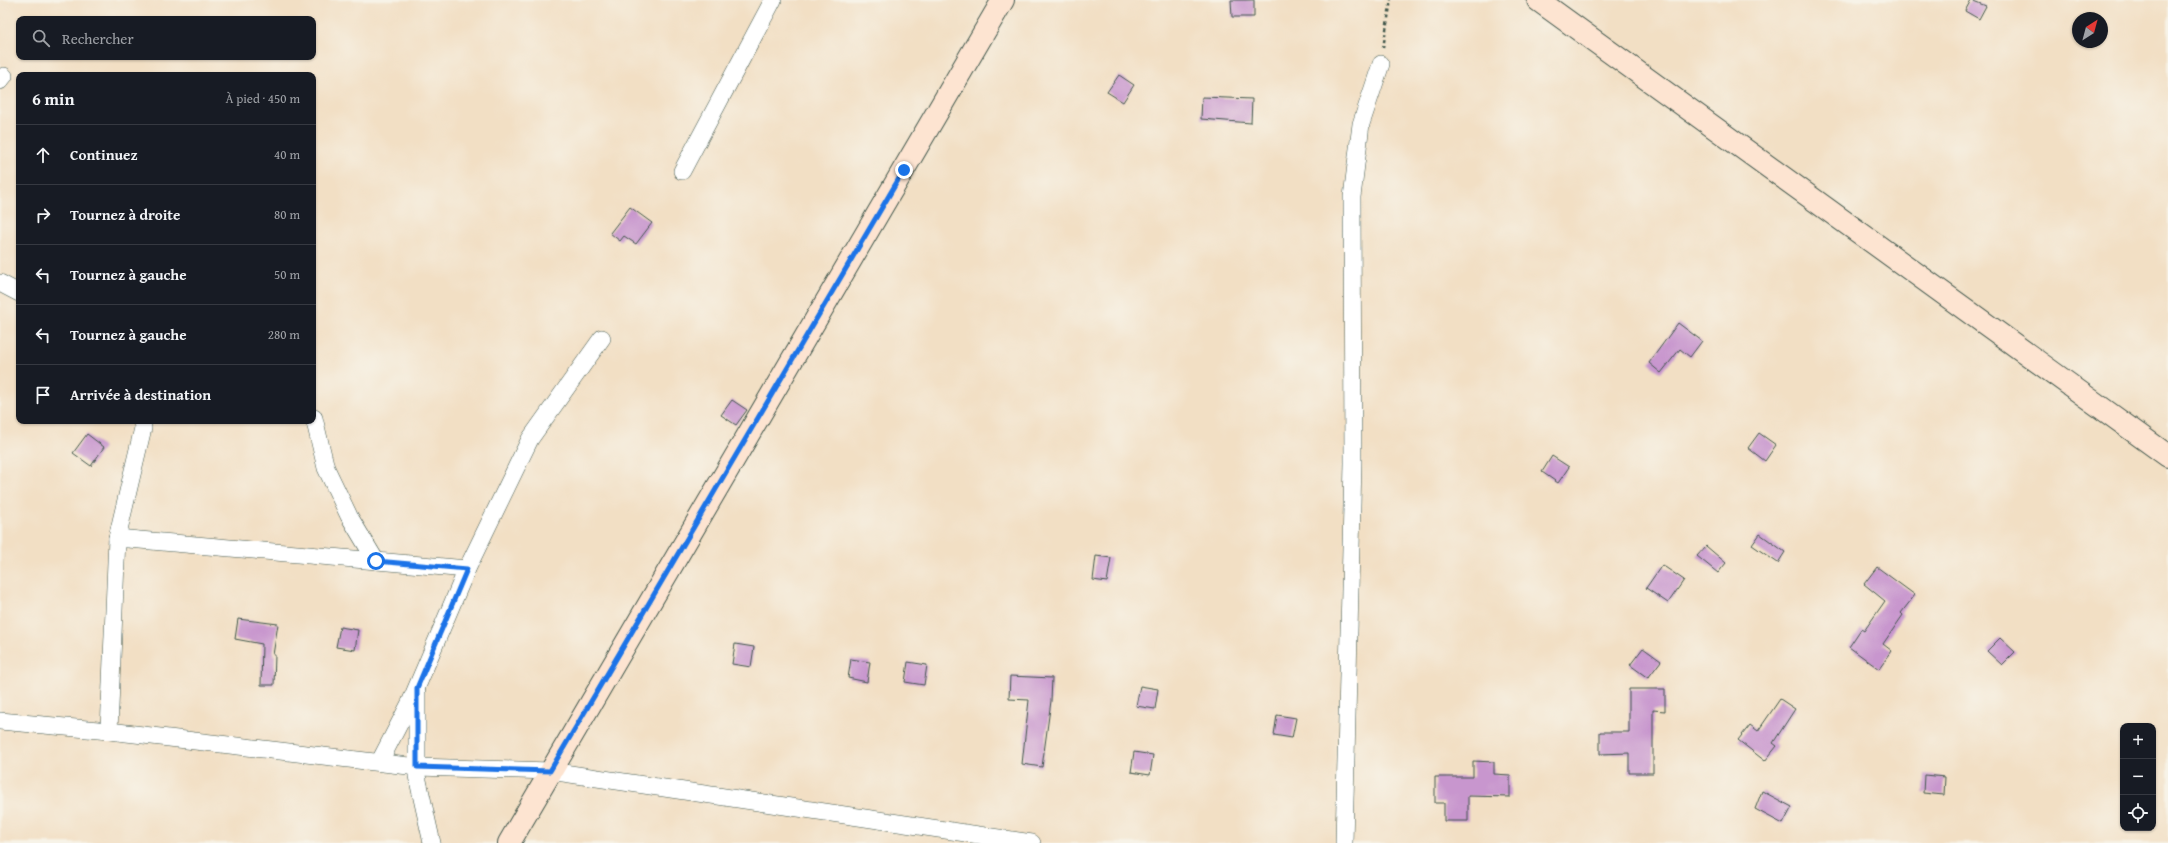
<!DOCTYPE html>
<html lang="fr">
<meta charset="utf-8">
<style>
body{margin:0;font-family:"Gentium Book Plus",serif;background:#242831;color:#f1f3f6}
.controls{position:absolute;right:12px;bottom:12px;display:grid;overflow:hidden;border-radius:8px;box-shadow:0 1px 3px #0004}
.controls button{width:36px;height:36px;display:grid;place-items:center;padding:0;border:0;border-bottom:1px solid #363941;background:#171b24;color:#f1f3f6;font:20px sans-serif}
.compass{position:absolute;left:2072px;top:12px;width:36px;height:36px;border-radius:50%;background:#171b24;box-shadow:0 1px 3px #0004;rotate:36deg}
.stop{position:absolute;width:12px;height:12px;margin:-9px;border:3px solid #1a73e8;border-radius:50%;background:#fff}
.stop.end{background:#1a73e8;border-color:#fff;box-shadow:0 1px 4px #0008}
.list{margin:0;padding:0;list-style:none}
h2{display:flex;justify-content:space-between;align-items:center;height:52px;margin:0;padding:0 16px;font-size:17px}
h2 small{font-size:13px;font-weight:400;color:#9ea1a6}
.list li{display:grid;grid-template-columns:26px 1fr auto;gap:12px;align-items:center;box-sizing:border-box;height:60px;padding:0 16px;border-top:1px solid #363941}
.list b{display:block;font-size:15px;white-space:nowrap}
.list em{font-size:13px;font-style:normal;color:#9ea1a6}
.icon{flex:none;width:22px;height:22px;fill:none;stroke:currentColor;stroke-width:2;stroke-linecap:round;stroke-linejoin:round}
.map{position:relative;flex:none;width:2168px;height:843px;overflow:hidden}
.search{position:absolute;background:#171b24;box-shadow:0 1px 3px #0004;left:16px;top:16px;width:300px;height:44px;display:flex;align-items:center;gap:10px;box-sizing:border-box;padding:0 14px;border-radius:8px;color:#9ea1a6;font-size:15px}
.panel{position:absolute;background:#171b24;box-shadow:0 1px 3px #0004;left:16px;top:72px;width:300px;height:352px;border-radius:8px}
.map>svg:first-child{display:block}
.building{fill:#c896ce}
.lines{fill:none;stroke-linecap:round;stroke-linejoin:round}
.street-casing{stroke:#3f554a;stroke-width:18}
.secondary-casing{stroke:#3f554a;stroke-width:24}
.path{stroke:#3f554a;stroke-width:2.5;stroke-dasharray:3 3;stroke-linecap:butt}
.street{stroke:#fff;stroke-width:17}
.secondary{stroke:#fde4d1;stroke-width:22}
.route{stroke:#1a73e8;stroke-width:5}
</style>
<div class="map">
<svg width="2168" height="843" viewBox="0 0 2168 843">
<rect width="100%" height="100%" fill="#f7f3e8"/>
<filter id="ink" filterUnits="userSpaceOnUse"><feTurbulence type="fractalNoise" baseFrequency=".025" numOctaves="2"/><feDisplacementMap in="SourceGraphic" scale="8" xChannelSelector="R" yChannelSelector="G"/><feConvolveMatrix kernelMatrix="1 2 1 2 8 2 1 2 1" color-interpolation-filters="sRGB"/></filter>
<filter id="wash" filterUnits="userSpaceOnUse"><feTurbulence type="fractalNoise" baseFrequency=".012" numOctaves="4" result="noise"/><feDisplacementMap in="SourceGraphic" scale="16" xChannelSelector="R" yChannelSelector="G"/><feGaussianBlur stdDeviation="0.9" result="paint"/><feColorMatrix in="noise" values="0 0 0 0 0 0 0 0 0 0 0 0 0 0 0 0 0 1.4 0 .05"/><feComposite in="paint" operator="in"/></filter>
<g filter="url(#wash)">
<rect width="100%" height="100%" fill="#f2dfc4"/>
<g id="blocks">
<g class="building">
<polygon points="1231,0 1254,0 1254,17 1232,17"/>
<polygon points="1971,0 1986,6 1979,19 1965,11"/>
<polygon points="1119,75 1134,85 1123,102 1107,92"/>
<polygon points="1202,97 1252,99 1251,123 1201,119"/>
<polygon points="630,207 652,223 636,244 624,236 620,241 610,233"/>
<polygon points="1678,323 1702,341 1690,357 1680,349 1661,373 1649,363"/>
<polygon points="732,400 747,410 736,425 721,415"/>
<polygon points="1759,433 1776,445 1765,461 1748,448"/>
<polygon points="87,434 104,447 91,466 73,453"/>
<polygon points="1552,456 1569,467 1558,483 1542,472"/>
<polygon points="1760,534 1785,552 1778,563 1752,545"/>
<polygon points="1706,546 1726,563 1718,573 1697,556"/>
<polygon points="1096,556 1111,558 1107,582 1093,580"/>
<polygon points="1662,565 1684,580 1668,603 1646,588"/>
<polygon points="1877,567 1915,595 1901,613 1903,615 1883,644 1892,651 1879,669 1849,647 1861,629 1864,631 1885,601 1864,584"/>
<polygon points="238,619 278,624 273,655 275,655 274,685 261,685 262,644 235,639"/>
<polygon points="340,627 358,630 355,650 336,647"/>
<polygon points="2000,638 2015,652 2002,665 1987,651"/>
<polygon points="735,644 754,647 751,667 732,664"/>
<polygon points="1643,648 1661,661 1648,678 1630,665"/>
<polygon points="851,659 870,662 867,682 848,678"/>
<polygon points="908,662 927,665 924,685 905,682"/>
<polygon points="1010,676 1052,678 1051,701 1042,767 1022,764 1029,700 1009,699"/>
<polygon points="1140,686 1158,689 1155,709 1136,706"/>
<polygon points="1629,689 1665,689 1665,711 1653,710 1653,773 1629,773 1629,753 1600,754 1600,732 1629,732"/>
<polygon points="1780,699 1795,709 1773,743 1777,746 1765,761 1738,740 1750,725 1758,731"/>
<polygon points="1277,715 1296,718 1292,738 1274,735"/>
<polygon points="1134,752 1153,755 1150,775 1131,772"/>
<polygon points="1473,761 1494,762 1494,774 1510,775 1510,797 1468,796 1468,821 1444,821 1444,803 1435,803 1435,777 1473,777"/>
<polygon points="1924,775 1945,777 1944,795 1923,793"/>
<polygon points="1762,791 1792,807 1783,824 1755,809"/>
</g>
</g>
</g>
<g filter="url(#ink)">
<use href="#blocks" fill-opacity="0" stroke="#3f554a" stroke-width="1"/>
<g class="lines">
<g class="street-casing">
<g id="street">
<polyline points="0,81 4,76"/>
<polyline points="682,171 773,0"/>
<polyline points="0,283 19,293"/>
<polyline points="314,418 326,468 349,516 376,561"/>
<polyline points="117,538 143,428 142,421"/>
<polyline points="417,693 417,776 432,843"/>
<polyline points="0,721 109,731 417,767 550,771 1032,843"/>
<polyline points="109,731 117,538 467,569"/>
<polyline points="380,761 410,703 467,569 530,439 602,338"/>
<polyline points="1344,843 1353,463 1352,197 1361,124 1381,64"/>
</g>
</g>
<g class="secondary-casing">
<g id="secondary">
<polyline points="1538,0 2168,456"/>
<polyline points="509,843 1003,0"/>
</g>
</g>
<polyline class="path" points="1383,48 1391,0"/>
<use href="#street" class="street"/>
<use href="#secondary" class="secondary"/>
</g>
</g>
<g class="lines" filter="url(#ink)">
<polyline class="route" points="376,561 467,569 417,688 417,767 550,771 904,170"/>
</g>
</svg>
<div class="controls">
<button>+</button>
<button>−</button>
<button><svg class="icon" aria-label="locate" viewBox="0 0 24 24"><circle cx="12" cy="12" r="6"/><path d="M12 2v4M12 18v4M2 12h4M18 12h4"/></svg></button>
</div>
<svg class="compass" viewBox="-18 -18 36 36"><path d="M0-13l5 13h-10z" fill="#e53935"/><path d="M0 13l5-13h-10z" fill="#9ea1a6"/></svg>
<div class="stop" style="left:376px;top:561px"></div>
<div class="stop end" style="left:904px;top:170px"></div>
<div class="search"><svg class="icon" aria-label="search" viewBox="0 0 24 24"><circle cx="10" cy="10" r="6"/><path d="M15 15l6 6"/></svg>Rechercher</div>
<section class="panel">
<h2>6 min<small>À pied · 450 m</small></h2>
<ul class="list">
<li><svg class="icon" aria-label="ahead" viewBox="0 0 24 24"><path d="M12 20V5M6 11l6-6 6 6"/></svg><div><b>Continuez</b></div><em>40 m</em></li>
<li><svg class="icon" aria-label="right" viewBox="0 0 24 24"><path d="M7 20v-9h11M14 6l5 5-5 5"/></svg><div><b>Tournez à droite</b></div><em>80 m</em></li>
<li><svg class="icon" aria-label="left" viewBox="0 0 24 24"><path d="M17 20v-9H6M10 6l-5 5 5 5"/></svg><div><b>Tournez à gauche</b></div><em>50 m</em></li>
<li><svg class="icon" aria-label="left" viewBox="0 0 24 24"><path d="M17 20v-9H6M10 6l-5 5 5 5"/></svg><div><b>Tournez à gauche</b></div><em>280 m</em></li>
<li><svg class="icon" aria-label="arrive" viewBox="0 0 24 24"><path d="M6 21V4h12l-3 4 3 4H6"/></svg><div><b>Arrivée à destination</b></div></li>
</ul>
</section>
</div>
